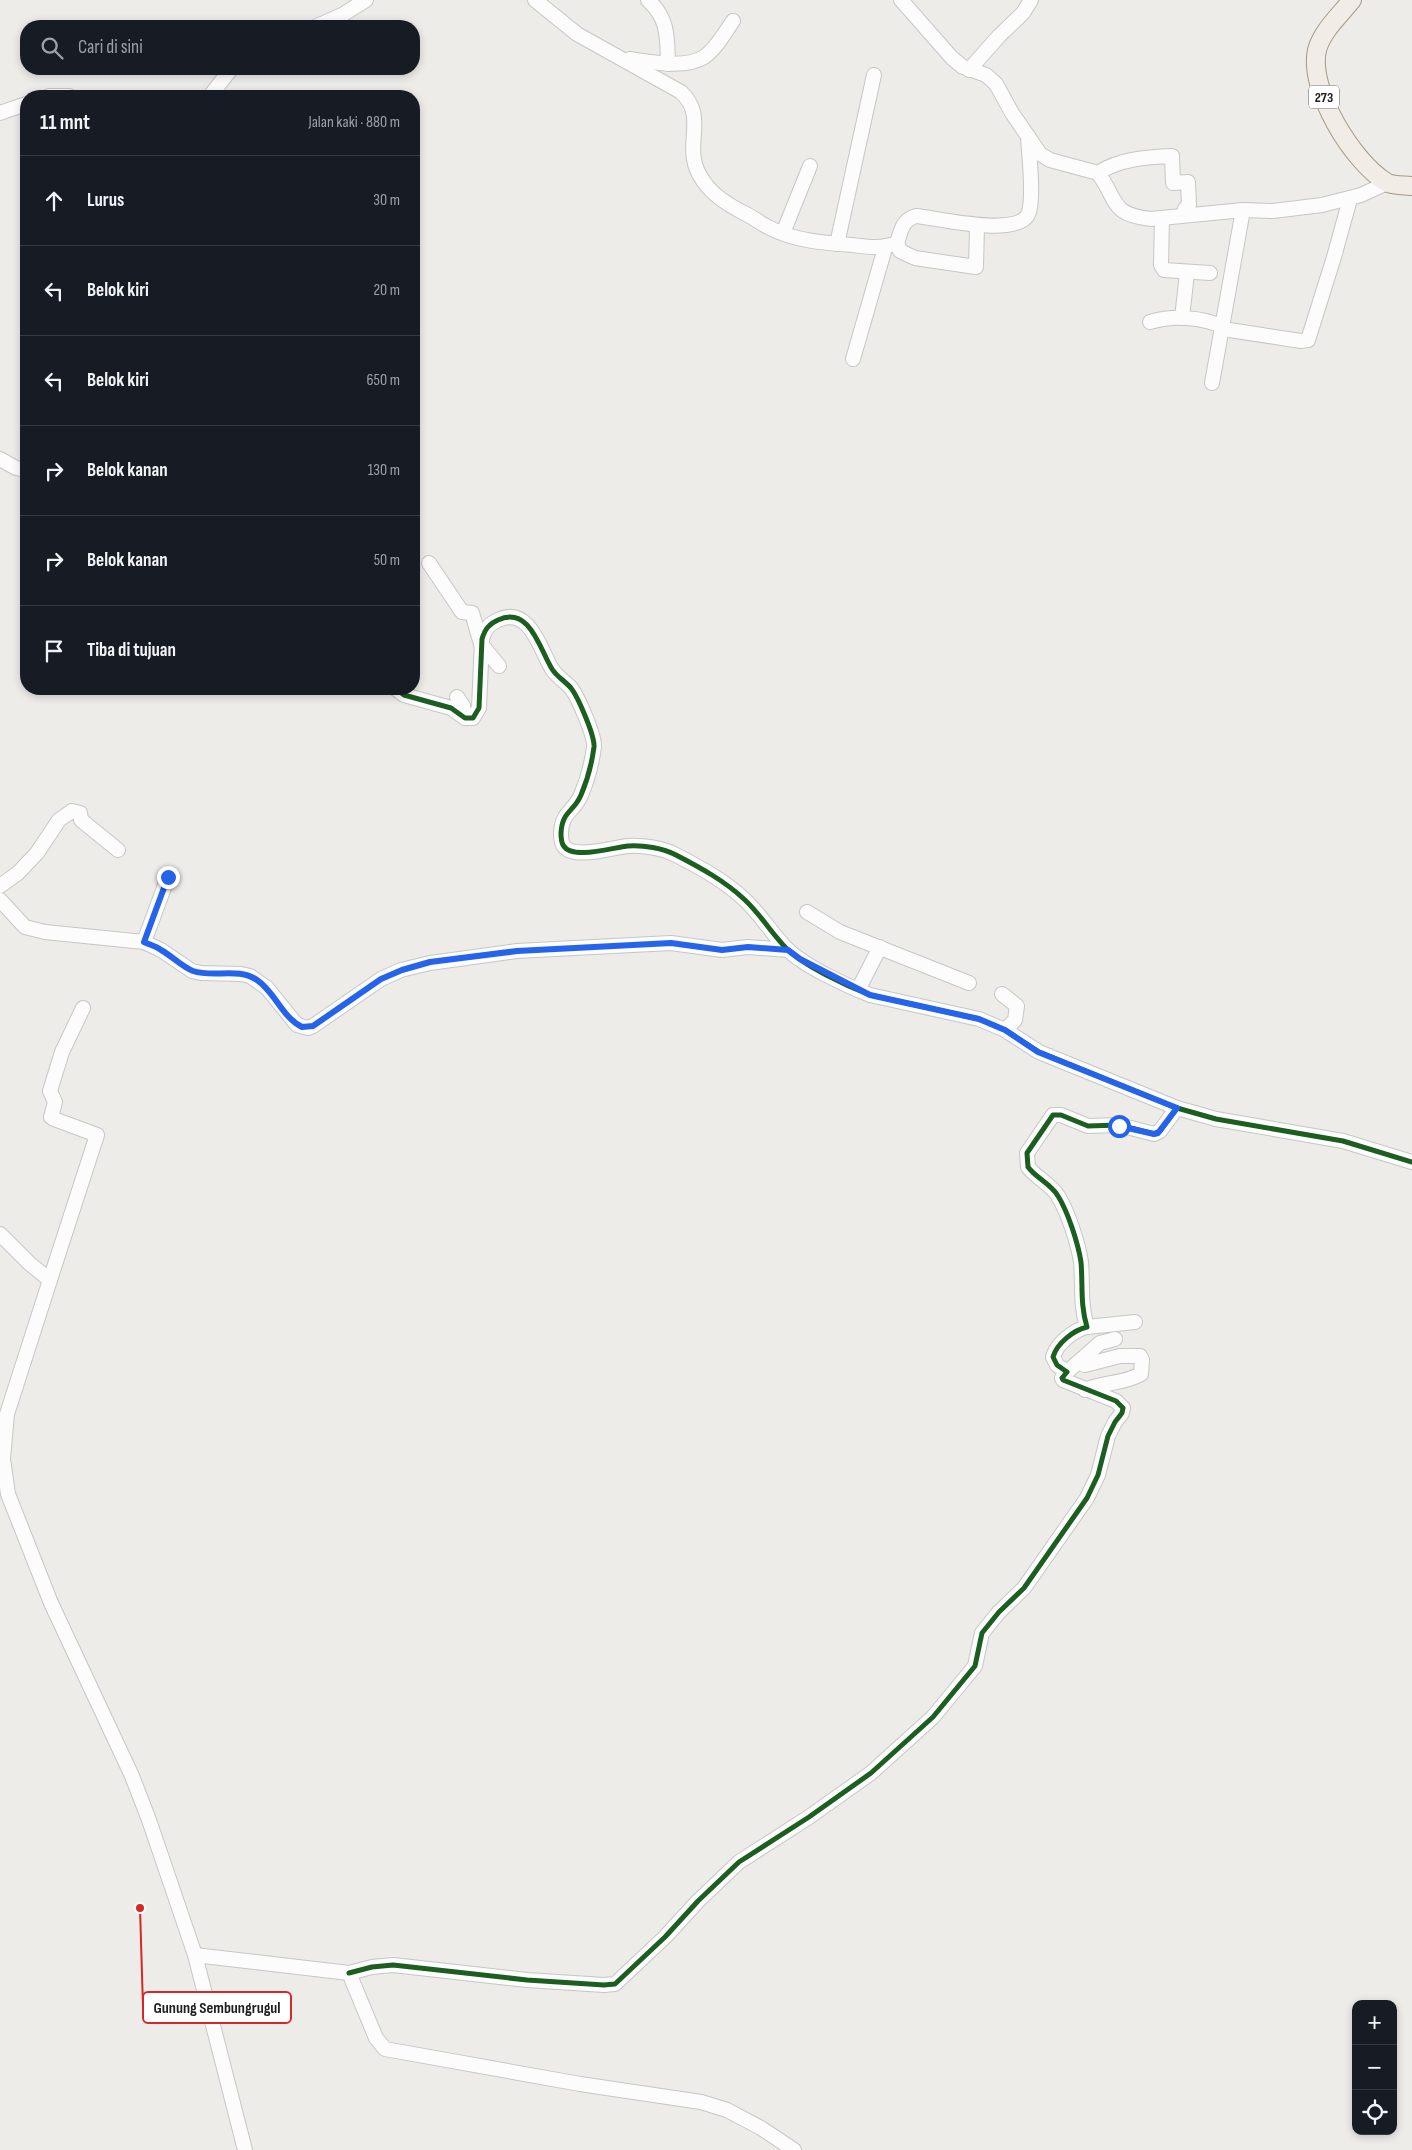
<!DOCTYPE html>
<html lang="id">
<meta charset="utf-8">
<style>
body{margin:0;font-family:"Sofia Sans Condensed",sans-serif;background:#242831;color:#f1f3f6}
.controls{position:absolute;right:15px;bottom:15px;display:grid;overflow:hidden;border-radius:10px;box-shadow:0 2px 8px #0003}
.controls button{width:45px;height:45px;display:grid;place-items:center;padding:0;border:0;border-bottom:1px solid #363941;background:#171b24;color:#f1f3f6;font:25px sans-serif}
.stop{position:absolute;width:15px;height:15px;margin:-11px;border:4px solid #2563eb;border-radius:50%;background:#fff}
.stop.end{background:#2563eb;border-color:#fff;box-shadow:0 1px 5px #0008}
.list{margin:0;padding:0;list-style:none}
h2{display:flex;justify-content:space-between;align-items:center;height:65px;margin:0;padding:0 20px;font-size:21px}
h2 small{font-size:16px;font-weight:400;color:#9ea1a6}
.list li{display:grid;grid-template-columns:32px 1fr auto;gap:15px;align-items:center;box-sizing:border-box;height:90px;padding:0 20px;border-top:1px solid #363941}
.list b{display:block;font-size:19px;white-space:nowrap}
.list em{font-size:16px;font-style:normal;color:#9ea1a6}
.icon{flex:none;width:28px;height:28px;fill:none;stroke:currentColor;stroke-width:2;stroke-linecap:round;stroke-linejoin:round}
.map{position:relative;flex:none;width:1412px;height:2150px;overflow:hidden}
.search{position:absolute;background:#171b24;box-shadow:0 2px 8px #0003;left:20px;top:20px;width:400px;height:55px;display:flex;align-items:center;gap:12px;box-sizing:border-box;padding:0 18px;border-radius:20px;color:#9ea1a6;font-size:19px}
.panel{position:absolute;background:#171b24;box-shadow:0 2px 8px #0003;left:20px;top:90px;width:400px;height:605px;border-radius:20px}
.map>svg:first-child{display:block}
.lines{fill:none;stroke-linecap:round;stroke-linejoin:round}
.minor-casing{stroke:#c7c6c5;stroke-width:16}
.major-casing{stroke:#a59985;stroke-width:20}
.minor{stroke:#fcfcfc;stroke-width:14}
.major{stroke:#f1ece6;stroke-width:18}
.cycleway-casing{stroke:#fff;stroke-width:8}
.cycleway{stroke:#1b5e20;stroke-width:5}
.route{stroke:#2563eb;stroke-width:6}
.labels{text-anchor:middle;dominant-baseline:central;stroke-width:5;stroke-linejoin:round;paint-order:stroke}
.shield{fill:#fff;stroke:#636363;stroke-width:1}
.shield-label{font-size:14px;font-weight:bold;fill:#202020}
.leader{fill:none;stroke:#d62828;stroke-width:2}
.callout-dot{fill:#d62828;stroke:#fff;stroke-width:2}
.callout{fill:#fff;stroke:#d62828;stroke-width:2}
.callout-label{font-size:16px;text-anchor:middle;font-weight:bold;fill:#202020}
</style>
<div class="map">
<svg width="1412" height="2150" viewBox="0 0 1412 2150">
<rect width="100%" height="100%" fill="#eeece9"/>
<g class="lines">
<g class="minor-casing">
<g id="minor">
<path d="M535,0L577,34L681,92C708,117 683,144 699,174C709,193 725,203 744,213C753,217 761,224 770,228C795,241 825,243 852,245C868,247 882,249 897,243C901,231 902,220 916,216C938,218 1021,239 1029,212C1034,195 1029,155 1028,136"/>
<path d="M648,0C669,19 667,38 668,64"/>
<path d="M901,0L952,58L963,67L986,75L996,84L1012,113L1040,154L1050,160L1098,173C1118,200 1110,215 1151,219L1243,210L1273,211L1322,205L1361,195L1387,183"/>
<polyline points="317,26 342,15 366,0"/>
<path d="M630,59C651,62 685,69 704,57C716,49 725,32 733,21"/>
<polyline points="969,70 999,36 1023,13 1031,0"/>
<polyline points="49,96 69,96"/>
<polyline points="210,96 231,69"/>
<polyline points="0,113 26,104"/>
<path d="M1098,173C1119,159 1147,157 1172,156L1173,183L1188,182L1189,205L1185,209L1184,215"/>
<polyline points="1162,218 1161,265 1164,270 1210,273"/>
<polyline points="783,233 810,166"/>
<polyline points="897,243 900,251 915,258 976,267 977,225"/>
<polyline points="837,244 874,75"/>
<polyline points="1182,318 1187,273"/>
<path d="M1150,322C1174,315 1201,317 1224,327"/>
<polyline points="1223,329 1301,341 1308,340 1334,257 1350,199"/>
<polyline points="853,359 885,248"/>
<polyline points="1212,383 1243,210"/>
<polyline points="0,459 16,468 26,470"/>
<polyline points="429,563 462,612 472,613 481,644 499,666"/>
<path d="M396,689L404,695L451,708L465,718H473L479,708L482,639C485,629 489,624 498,620C530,605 540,650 552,669C557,677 565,681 571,688C578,697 595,736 594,747C592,762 587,781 581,795C574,812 562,811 561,833C561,837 561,841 563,845C572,861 614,847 628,846C643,845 663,848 676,855C701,868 725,881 745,900C761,915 772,934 787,949C804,966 847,986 870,995L979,1019L1005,1030L1039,1052L1177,1108L1216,1119L1343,1141L1412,1162"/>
<polyline points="457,697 463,706 465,718"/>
<polyline points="0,886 18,873 37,853 59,820 72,811 80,813 81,820 118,850"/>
<polyline points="0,900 25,927 45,932 144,942 161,950 192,971 201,973 241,974 250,976 267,988 297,1025 308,1028 313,1026 381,979 401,970 430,963 517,951 671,943 722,950 748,947 788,950"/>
<polyline points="807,912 840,932 969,983"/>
<polyline points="144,942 168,877"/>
<polyline points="858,990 880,947"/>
<polyline points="1002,994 1017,1006 1015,1020 1005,1030"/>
<polyline points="0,1234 30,1264 50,1280 7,1414 3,1459 8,1494 51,1603 132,1776 149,1820 195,1955 245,2150"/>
<polyline points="50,1280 97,1135 54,1119 51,1117 55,1102 50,1091 62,1052 83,1008"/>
<polyline points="1087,1327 1135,1322"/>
<path d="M1082,1359L1085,1365L1120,1356H1140L1142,1360L1141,1374C1124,1384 1103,1382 1085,1390"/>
<polyline points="1067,1372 1100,1343 1115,1339"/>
<polyline points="195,1955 349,1973 376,2038 385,2049 580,2084 701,2102 727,2110 761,2128 794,2150"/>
<path d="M349,1973L372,1967L393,1965L527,1980L604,1985L615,1984L665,1937L698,1901L739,1862L809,1817L871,1773L933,1717L975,1666L982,1633L999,1612L1024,1588L1087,1498L1098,1475L1108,1436L1115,1422L1122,1413L1123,1408L1116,1401L1063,1380L1062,1378L1067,1372L1057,1365L1053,1357C1057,1343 1074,1330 1087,1327C1080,1304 1083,1285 1081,1262C1078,1243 1068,1212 1058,1196C1051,1184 1036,1178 1028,1167L1027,1153L1053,1115H1061L1088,1126L1119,1125L1154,1134L1160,1131L1177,1108"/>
</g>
</g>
<g class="major-casing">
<path id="major" d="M1352,0C1340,15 1322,31 1317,50C1308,90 1353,162 1386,182C1392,186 1404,185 1412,186"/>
</g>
<use href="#minor" class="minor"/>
<use href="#major" class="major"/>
<g class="cycleway-casing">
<g id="cycleway">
<path d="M396,689L404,695L451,708L465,718H473L479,708L482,639C485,629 489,624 498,620C530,605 540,650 552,669C557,677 565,681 571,688C578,697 595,736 594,747C592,762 587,781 581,795C574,812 562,811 561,833C561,837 561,841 563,845C572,861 614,847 628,846C643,845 663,848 676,855C701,868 725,881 745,900C761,915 772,934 787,949C804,966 847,986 870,995L979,1019L1005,1030L1039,1052L1177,1108L1216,1119L1343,1141L1412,1162"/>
<path d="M349,1973L372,1967L393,1965L527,1980L604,1985L615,1984L665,1937L698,1901L739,1862L809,1817L871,1773L933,1717L975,1666L982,1633L999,1612L1024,1588L1087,1498L1098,1475L1108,1436L1115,1422L1122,1413L1123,1408L1116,1401L1063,1380L1062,1378L1067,1372L1057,1365L1053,1357C1057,1343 1074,1330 1087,1327C1080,1304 1083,1285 1081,1262C1078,1243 1068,1212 1058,1196C1051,1184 1036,1178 1028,1167L1027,1153L1053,1115H1061L1088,1126L1119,1125L1154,1134L1160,1131L1177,1108"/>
</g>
</g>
<use href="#cycleway" class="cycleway"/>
</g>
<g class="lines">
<path class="route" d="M168,877L144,942C150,945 156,946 161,950C172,956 182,967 193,971C214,978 238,967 257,980C275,992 282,1017 302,1027L313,1026L381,979L402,970L430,962L517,951L671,943L722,950L748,947L788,950L800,959L870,995L979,1019L1005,1030L1038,1052L1177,1108L1158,1133L1154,1134L1119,1126"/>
</g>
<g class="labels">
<rect class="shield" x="1309" y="85.5" width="30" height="23" rx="4"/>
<g class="shield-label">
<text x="1324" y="97">273</text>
</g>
</g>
<path class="leader" d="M140 1908L143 2007"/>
<circle class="callout-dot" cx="140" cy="1908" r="5"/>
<rect class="callout" x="143" y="1992" width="148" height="31" rx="5"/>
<g class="callout-label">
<text x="217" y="2013">Gunung Sembungrugul</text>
</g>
</svg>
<div class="controls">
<button>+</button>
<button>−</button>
<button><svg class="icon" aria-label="locate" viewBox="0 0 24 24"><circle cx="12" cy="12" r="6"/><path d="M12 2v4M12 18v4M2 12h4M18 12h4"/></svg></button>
</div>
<div class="stop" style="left:1119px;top:1126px"></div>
<div class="stop end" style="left:168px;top:877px"></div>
<div class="search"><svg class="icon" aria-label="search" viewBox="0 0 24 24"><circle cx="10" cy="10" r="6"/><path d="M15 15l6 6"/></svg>Cari di sini</div>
<section class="panel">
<h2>11 mnt<small>Jalan kaki · 880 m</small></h2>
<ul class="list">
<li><svg class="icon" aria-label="ahead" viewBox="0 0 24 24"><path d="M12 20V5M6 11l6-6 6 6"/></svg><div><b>Lurus</b></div><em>30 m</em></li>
<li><svg class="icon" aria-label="left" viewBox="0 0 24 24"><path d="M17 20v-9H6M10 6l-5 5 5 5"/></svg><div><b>Belok kiri</b></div><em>20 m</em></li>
<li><svg class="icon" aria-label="left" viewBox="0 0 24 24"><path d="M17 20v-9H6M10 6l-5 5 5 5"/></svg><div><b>Belok kiri</b></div><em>650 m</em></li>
<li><svg class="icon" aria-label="right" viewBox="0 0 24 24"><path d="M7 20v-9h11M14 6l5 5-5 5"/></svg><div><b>Belok kanan</b></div><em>130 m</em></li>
<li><svg class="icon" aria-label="right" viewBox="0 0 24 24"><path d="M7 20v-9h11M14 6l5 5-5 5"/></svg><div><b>Belok kanan</b></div><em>50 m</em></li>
<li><svg class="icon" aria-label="arrive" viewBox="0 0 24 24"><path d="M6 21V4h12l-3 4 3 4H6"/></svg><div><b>Tiba di tujuan</b></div></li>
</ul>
</section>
</div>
